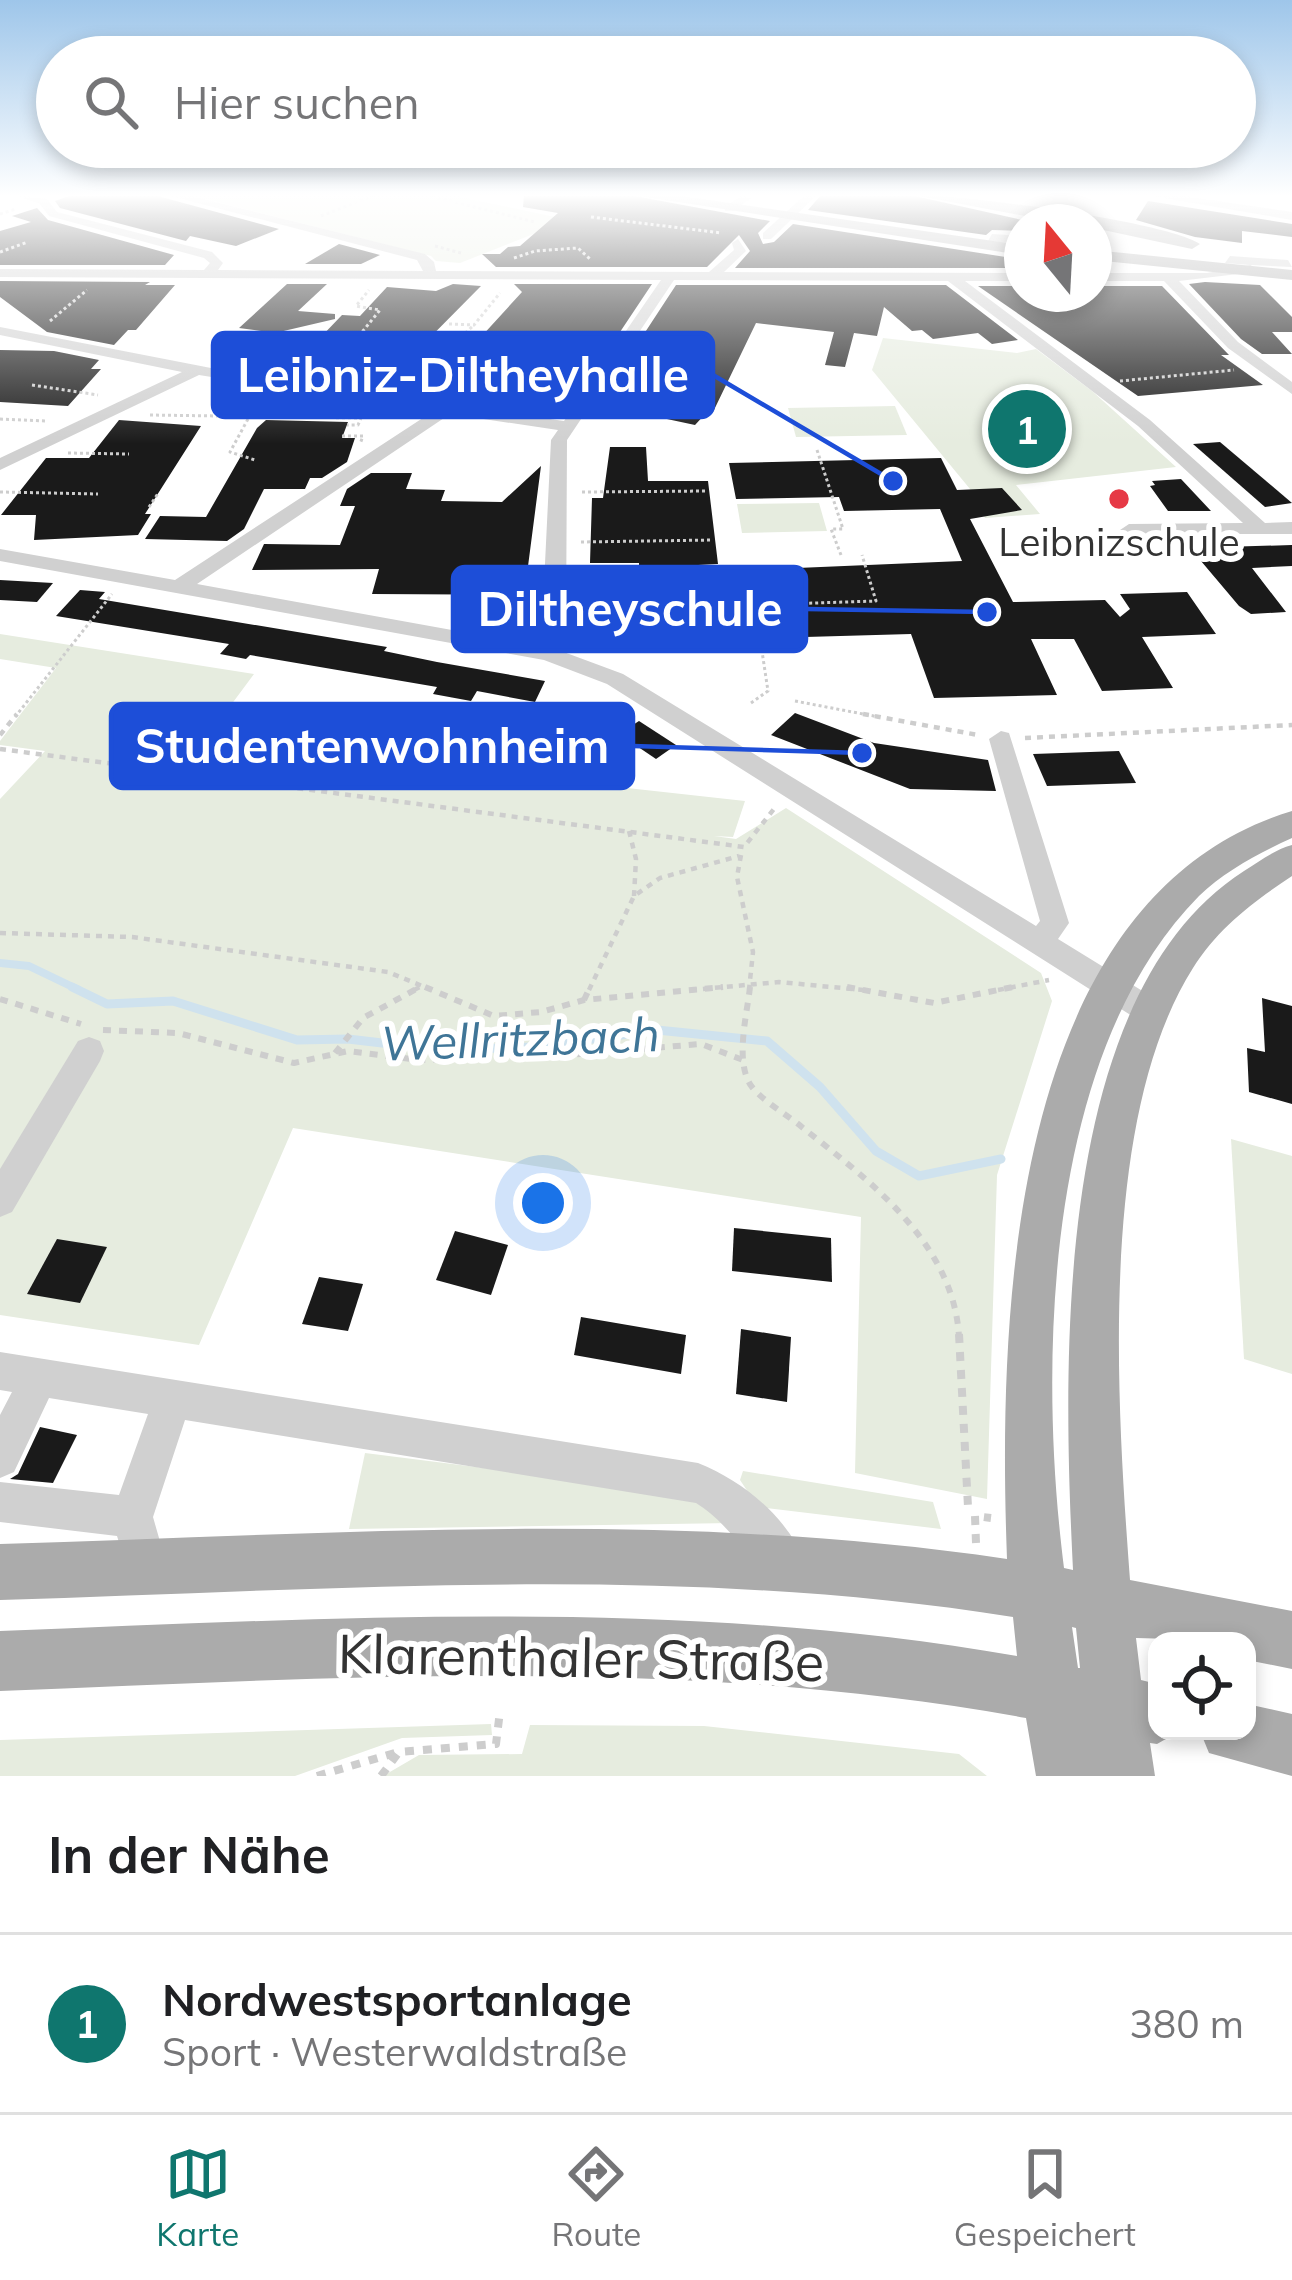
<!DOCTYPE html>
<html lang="de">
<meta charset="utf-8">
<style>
body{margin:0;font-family:Mulish,sans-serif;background:#f2f2f2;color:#202124}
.controls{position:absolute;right:36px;bottom:36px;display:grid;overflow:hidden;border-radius:24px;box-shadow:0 6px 18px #0003}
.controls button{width:108px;height:108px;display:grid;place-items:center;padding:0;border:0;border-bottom:3px solid #e0e0e0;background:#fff;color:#202124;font:60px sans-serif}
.compass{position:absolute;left:1004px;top:204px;width:108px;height:108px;border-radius:50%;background:#fff;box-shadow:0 6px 18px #0003;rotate:342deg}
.you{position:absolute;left:543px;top:1203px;width:42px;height:42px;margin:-30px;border:9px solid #fff;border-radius:50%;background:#1a73e8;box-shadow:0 0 0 18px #1a73e833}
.badge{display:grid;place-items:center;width:78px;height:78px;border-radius:50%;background:#0f766e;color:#fff;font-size:39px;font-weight:700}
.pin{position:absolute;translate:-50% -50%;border:6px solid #fff;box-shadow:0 3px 12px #0006}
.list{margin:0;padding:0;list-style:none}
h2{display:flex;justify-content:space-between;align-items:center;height:156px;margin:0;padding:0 48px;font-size:51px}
h2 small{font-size:39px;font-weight:400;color:#757577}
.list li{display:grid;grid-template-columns:78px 1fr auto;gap:36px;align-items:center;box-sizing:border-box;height:180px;padding:0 48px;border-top:3px solid #e0e0e0}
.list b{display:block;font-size:45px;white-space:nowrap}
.list p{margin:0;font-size:39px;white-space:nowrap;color:#757577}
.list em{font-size:39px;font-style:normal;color:#757577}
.icon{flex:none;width:66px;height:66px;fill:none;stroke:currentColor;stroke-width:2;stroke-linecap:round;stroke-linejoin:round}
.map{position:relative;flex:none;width:1292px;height:1776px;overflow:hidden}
.search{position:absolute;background:#fff;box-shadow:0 6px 18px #0003;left:36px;right:36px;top:36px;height:132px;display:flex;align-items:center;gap:30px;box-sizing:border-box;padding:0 42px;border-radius:66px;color:#757577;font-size:45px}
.sheet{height:336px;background:#fff}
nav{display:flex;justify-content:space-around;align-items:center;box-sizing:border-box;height:168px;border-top:3px solid #e0e0e0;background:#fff;font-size:33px;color:#757577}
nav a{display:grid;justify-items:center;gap:6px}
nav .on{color:#0f766e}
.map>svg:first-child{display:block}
.green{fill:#e6ecdf}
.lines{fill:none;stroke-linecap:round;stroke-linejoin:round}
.stream-far1{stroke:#cfe2ee;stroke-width:8}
.stream{stroke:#cfe2ee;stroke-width:9}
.building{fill:#1a1a1a}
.path-far3{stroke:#cdcdcd;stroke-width:3;stroke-dasharray:3 3;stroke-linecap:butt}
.path-far2{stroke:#cdcdcd;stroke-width:4.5;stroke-dasharray:6 6;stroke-linecap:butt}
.path-far1{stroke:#cdcdcd;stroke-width:6;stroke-dasharray:8 8;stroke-linecap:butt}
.path{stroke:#cdcdcd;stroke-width:8;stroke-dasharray:9 9;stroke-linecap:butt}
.minor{fill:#d0d0d0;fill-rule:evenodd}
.major{fill:#ababab;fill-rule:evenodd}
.poi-dot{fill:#e63946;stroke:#fff;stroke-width:4.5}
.labels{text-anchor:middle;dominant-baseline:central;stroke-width:12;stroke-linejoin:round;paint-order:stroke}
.far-poi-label{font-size:39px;fill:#333;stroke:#fff}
.water-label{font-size:48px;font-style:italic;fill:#3f7597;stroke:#fff}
.near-street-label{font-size:54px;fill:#333;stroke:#fff}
.leader{fill:none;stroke:#1d4ed8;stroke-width:4.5}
.callout-dot{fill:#1d4ed8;stroke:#fff;stroke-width:4.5}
.callout{fill:#1d4ed8;stroke:#1d4ed8;stroke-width:4.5}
.callout-label{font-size:48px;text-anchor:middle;font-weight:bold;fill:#fff}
</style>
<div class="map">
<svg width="1292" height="1776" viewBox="0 0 1292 1776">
<rect width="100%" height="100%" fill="#fff"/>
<g class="green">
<polygon points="190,195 451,195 569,220 460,263 436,261 431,256"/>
<polygon points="883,338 1017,353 1036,349 1092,391 1176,467 1016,485 1040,514 985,518 970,489 872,370"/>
<polygon points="895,406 907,435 796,437 788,408"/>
<polygon points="819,503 827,531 742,533 737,504"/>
<polygon points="0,634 254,674 231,705 606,756 600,785 745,801 733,837 714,836 736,839 786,808 1041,973 1052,1001 997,1175 987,1499 855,1473 861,1217 293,1128 199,1345 0,1315 0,799 45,751 0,745 0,741 56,668 0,659"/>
<polygon points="1231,1139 1292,1156 1292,1374 1244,1359"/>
<polygon points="365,1453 705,1496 733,1523 349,1529"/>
<polygon points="743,1471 933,1502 941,1529 758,1507 740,1480"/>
<polygon points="491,1724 492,1735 402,1738 295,1776 0,1776 0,1740"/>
<polygon points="530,1725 704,1726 959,1754 987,1776 383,1776 419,1755 522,1754"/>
</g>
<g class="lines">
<polyline class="stream-far1" points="0,963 29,966 79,990"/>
<polyline class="stream" points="72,987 107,1004 173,1001 297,1040 348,1039 442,1050 535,1047 657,1030 767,1041 820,1087 876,1151 919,1176 1001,1159"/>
</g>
<g class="building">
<polygon points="72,195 154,195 279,229 236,246 190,236 186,241 60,208 55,201"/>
<polygon points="524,195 629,195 770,221 758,233 763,244 774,242 793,224 1012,258 1018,268 735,268 750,251 739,235 707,267 496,267 482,254 500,254 508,247 520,246 558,213 523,207"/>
<polygon points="821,195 910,195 1022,220 1022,231 992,230 986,235 808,210"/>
<polygon points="1148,201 1292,224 1292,237 1242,231 1242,243 1195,237 1136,220"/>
<polygon points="37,208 48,220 174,255 165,265 0,265 0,231 31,222 12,216"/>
<polygon points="339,244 380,255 361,264 305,264"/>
<polygon points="0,281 150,282 145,285 175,285 136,330 128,330 114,345 47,332 0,297"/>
<polygon points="1205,282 1260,285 1292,317 1292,332 1272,332 1292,354 1262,354 1241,339 1189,284"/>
<polygon points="287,284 327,284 298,311 335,314 335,319 275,333 239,328"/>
<polygon points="453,284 481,286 383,385 317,376 350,342 318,340 342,315 360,316 387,287 436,291"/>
<polygon points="514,284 652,284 618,335 609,333 595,352 587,352 550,402 527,399 564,350 480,338 522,292"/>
<polygon points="676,285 946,285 1018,340 992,344 978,333 933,339 922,330 912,331 884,307 877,336 854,333 845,367 825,365 834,332 756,323 713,412 708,411 695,425 606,406 640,375 628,372 660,344 640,340"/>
<polygon points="978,286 1022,286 1022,294 1094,294 1094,286 1162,286 1229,355 1221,355 1263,385 1138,396"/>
<polygon points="0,350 54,351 99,360 91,369 101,369 68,406 0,402"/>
<polygon points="119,420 201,426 145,514 151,514 138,535 34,540 36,515 1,515 46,458 89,458"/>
<polygon points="266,420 348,422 342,438 355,438 347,462 322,478 310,478 305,489 264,489 244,529 227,541 145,539 160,516 206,517 257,428"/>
<polygon points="1220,442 1292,503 1265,507 1193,444"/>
<polygon points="610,447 646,447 648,481 708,481 718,564 639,568 639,563 590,563 592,498 603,498"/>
<polygon points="941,458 957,490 1002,488 1022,510 970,519 1013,602 1105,600 1120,617 1130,609 1120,594 1187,592 1216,634 1142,637 1173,688 1102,691 1074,639 1031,639 1057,695 934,698 911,634 770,638 762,597 753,597 748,570 962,561 940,509 844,511 839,497 736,499 729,463"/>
<polygon points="541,466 527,574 534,574 532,595 372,594 379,569 252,570 264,544 340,545 355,506 340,506 347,489 371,473 412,473 406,489 445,490 441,501 502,502"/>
<polygon points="1181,479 1211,511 1168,511 1150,486 1155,485 1152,481"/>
<polygon points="1292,545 1292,566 1252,568 1286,612 1251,614 1239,606 1190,548"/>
<polygon points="0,580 53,583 37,602 0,600"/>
<polygon points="80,590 105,592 99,599 387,647 384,651 437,662 545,681 535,702 477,691 471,701 433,694 437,687 250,655 246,659 220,654 229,644 56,616"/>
<polygon points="795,713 874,743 988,760 996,791 910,789 771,735"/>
<polygon points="639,721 676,745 656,759 619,734"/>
<polygon points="1119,751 1136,783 1047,786 1033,754"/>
<polygon points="1262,998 1292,1006 1292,1104 1249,1092 1247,1048 1265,1052"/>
<polygon points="734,1228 831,1238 832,1282 732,1271"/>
<polygon points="455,1231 508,1245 491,1295 436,1280"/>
<polygon points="57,1239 107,1247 80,1303 27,1294"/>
<polygon points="319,1277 363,1284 348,1331 302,1324"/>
<polygon points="581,1317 686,1335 681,1374 574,1355"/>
<polygon points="741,1329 791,1337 787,1402 736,1394"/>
<polygon points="40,1427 77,1435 53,1483 10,1479 18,1474"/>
</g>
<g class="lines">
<g class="path-far3">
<polyline points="426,195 535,222"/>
<polyline points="0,214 16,209"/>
<polyline points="321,216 375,195"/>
<polyline points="591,217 722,233"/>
<polyline points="435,246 461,253"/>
<polyline points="0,252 28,242"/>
<polyline points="514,258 535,251 578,248 591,260"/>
<polyline points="50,321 87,290"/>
<polyline points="449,324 474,325 500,293"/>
<polyline points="285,370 311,350 354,342 380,310 356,306 369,290"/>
<polyline points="1120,381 1234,370"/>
<polyline points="32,385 98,395"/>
<polyline points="408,386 474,325"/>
<polyline points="150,415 361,418 358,425 347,425"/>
<polyline points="0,419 45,421"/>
<polyline points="248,419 230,452 255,460"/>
<polyline points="342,436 363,436 360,444"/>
<polyline points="817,450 843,529 831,529 841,555"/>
<polyline points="68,453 129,454"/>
<polyline points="0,492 98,494"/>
<polyline points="582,492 707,491"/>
<polyline points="149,507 159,492"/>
<polyline points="581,542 713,540"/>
<polyline points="580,601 724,598"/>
<polyline points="795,701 879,717"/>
<polyline points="751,703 768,691 755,605 876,601 862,555"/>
<polyline points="15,717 112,594"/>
</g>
<g class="path-far2">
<polyline points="863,714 978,735"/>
<polyline points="0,735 17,714"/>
<polyline points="1025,738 1292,725"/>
<polyline points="0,749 744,847 777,805"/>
<polyline points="629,831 636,859 634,896"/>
<polyline points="741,855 737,877 753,952 749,990"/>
<polyline points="0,933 132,937 388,972 432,990"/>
<polyline points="414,990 424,985"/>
<polyline points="589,990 634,896 660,878 739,856"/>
<polyline points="691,990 779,982 863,990"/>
<polyline points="998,990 1049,980"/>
</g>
<g class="path-far1">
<polyline points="425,987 494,1016 541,1012 584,1000 723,987"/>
<path d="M750,987C747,1015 734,1063 752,1087C765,1103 788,1115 803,1128C870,1181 954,1244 959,1337"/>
<polyline points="847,987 934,1003 1013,987"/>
<polyline points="0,999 81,1024"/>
<polyline points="584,1000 590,987"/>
<polyline points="103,1030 178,1033 294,1063 348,1051 420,1060 544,1057 701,1044 743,1060"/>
<polyline points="335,1053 363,1018 420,987"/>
</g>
<g class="path">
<polyline points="959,1334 968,1507"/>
<polyline points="976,1543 975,1516 991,1518"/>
<polyline points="317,1776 398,1752"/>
<polyline points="381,1776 399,1752 496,1744 500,1711"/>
</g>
<g class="minor">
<path d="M13,195L47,199L57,212L212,252L223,263L218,270L423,271L417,260L167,195H187L425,254L434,262L436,271L709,272L734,250L732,243L738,239L746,251L724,272L1022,273V281H965L1150,420L1265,523L1292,522V534H1122L1120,530L1129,524L1243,523L1138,426L948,281L674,280L567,440L566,634L561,651L623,674L1036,926L1040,921L989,739L1001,731L1009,733L1069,923L1058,939L1162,1003L1166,1012L1162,1021L1151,1025L1140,1021L607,684L544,660L0,561V549L175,580L432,412L199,375L0,470V458L182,372L0,335V327L267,379L564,421L661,280L0,277V269L204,270L210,263L204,258L49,216L39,203ZM450,414L558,430L551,440L541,646L197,584Z"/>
<polygon points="805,195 817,195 771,239 763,239 763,233"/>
<polygon points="1146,195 1176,195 1292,212 1292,220"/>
<polygon points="741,196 751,198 733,211 725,211 725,207"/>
<polygon points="992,234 1022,236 1022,244 988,241"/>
<polygon points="1230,256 1288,260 1292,267 1251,265 1255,272 1179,281 1238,342 1292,382 1292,394 1228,348 1164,281 1094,281 1094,273 1207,273 1250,265 1225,263"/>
<polygon points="89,1037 100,1041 104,1051 100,1061 12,1212 0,1217 0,1169 78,1041"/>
<path d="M0,1352L698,1463C745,1482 787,1517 807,1565L801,1580L786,1586C756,1574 733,1525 696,1503L185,1420L153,1517L167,1566L161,1581L146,1587L131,1581L117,1536L0,1522V1482L119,1495L148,1414L49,1398L14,1472L0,1478V1415L12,1392L0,1390Z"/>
</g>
<g class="major">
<polygon points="633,195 674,195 1022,245 1022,255"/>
<path d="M914,195C963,195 1164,221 1200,244L1192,249L1094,228V222H1057Z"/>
<polygon points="1094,250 1292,270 1292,280 1094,260"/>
<path d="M1292,811V838C1259,853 1225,871 1199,896C1044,1053 1038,1363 1064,1568L1073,1570C1063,1366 1051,995 1244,871C1260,861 1274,850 1292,845V876C1253,902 1218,928 1193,968C1097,1120 1117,1405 1130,1580L1292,1611V1669L1247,1660V1641L1136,1638L1141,1680L1157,1684V1731H1180L1157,1744L1150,1743L1155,1776H1036L1026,1718C686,1656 343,1677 0,1691V1631C340,1618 680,1597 1017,1656L1013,1617C676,1563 339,1590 0,1600V1544C337,1534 671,1509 1007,1559C998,1318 1007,898 1292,811ZM1072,1627L1076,1628L1080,1668H1078Z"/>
<polygon points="1247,1704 1292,1714 1292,1776 1209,1753 1200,1731 1247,1731"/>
</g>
</g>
<linearGradient id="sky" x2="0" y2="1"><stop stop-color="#9ec6ea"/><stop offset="0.44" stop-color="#fff"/><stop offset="1" stop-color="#fff" stop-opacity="0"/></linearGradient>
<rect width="1292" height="444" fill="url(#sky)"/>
<circle class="poi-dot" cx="1119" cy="499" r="12"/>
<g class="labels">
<g class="far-poi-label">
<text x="1119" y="541">Leibnizschule</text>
</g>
<g class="water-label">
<text transform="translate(520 1038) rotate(-2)">Wellritzbach</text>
</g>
<g class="near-street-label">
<text transform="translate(581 1657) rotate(1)">Klarenthaler Straße</text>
</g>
</g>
<path class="leader" d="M893 481L713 375M987 612L806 609M862 753L633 746"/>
<g class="callout-dot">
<circle cx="893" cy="481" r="12"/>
<circle cx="987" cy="612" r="12"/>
<circle cx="862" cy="753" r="12"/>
</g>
<g class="callout">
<rect x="213" y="333" width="500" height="84" rx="12"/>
<rect x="453" y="567" width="353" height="84" rx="12"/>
<rect x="111" y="704" width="522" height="84" rx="12"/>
</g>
<g class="callout-label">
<text x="463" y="392">Leibniz-Diltheyhalle</text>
<text x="630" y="626">Diltheyschule</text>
<text x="372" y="763">Studentenwohnheim</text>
</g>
</svg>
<div class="controls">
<button><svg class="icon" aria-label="locate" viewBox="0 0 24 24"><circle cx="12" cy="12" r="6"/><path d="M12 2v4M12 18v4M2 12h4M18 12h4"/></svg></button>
</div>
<svg class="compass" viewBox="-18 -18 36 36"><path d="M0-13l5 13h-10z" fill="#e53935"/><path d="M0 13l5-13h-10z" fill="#757577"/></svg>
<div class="you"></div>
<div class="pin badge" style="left:1027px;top:429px">1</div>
<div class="search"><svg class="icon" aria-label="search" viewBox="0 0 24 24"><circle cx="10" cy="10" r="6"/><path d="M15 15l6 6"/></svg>Hier suchen</div>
</div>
<section class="sheet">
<h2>In der Nähe<small></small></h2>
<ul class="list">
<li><span class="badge">1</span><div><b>Nordwestsportanlage</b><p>Sport · Westerwaldstraße</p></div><em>380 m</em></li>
</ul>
</section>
<nav>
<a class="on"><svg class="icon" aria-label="map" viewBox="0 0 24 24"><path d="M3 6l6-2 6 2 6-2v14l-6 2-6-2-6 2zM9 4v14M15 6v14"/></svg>Karte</a>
<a><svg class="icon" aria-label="directions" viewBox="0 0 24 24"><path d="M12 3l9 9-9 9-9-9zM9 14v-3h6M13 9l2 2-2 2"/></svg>Route</a>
<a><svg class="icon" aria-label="saved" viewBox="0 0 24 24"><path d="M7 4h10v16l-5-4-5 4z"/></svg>Gespeichert</a>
</nav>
